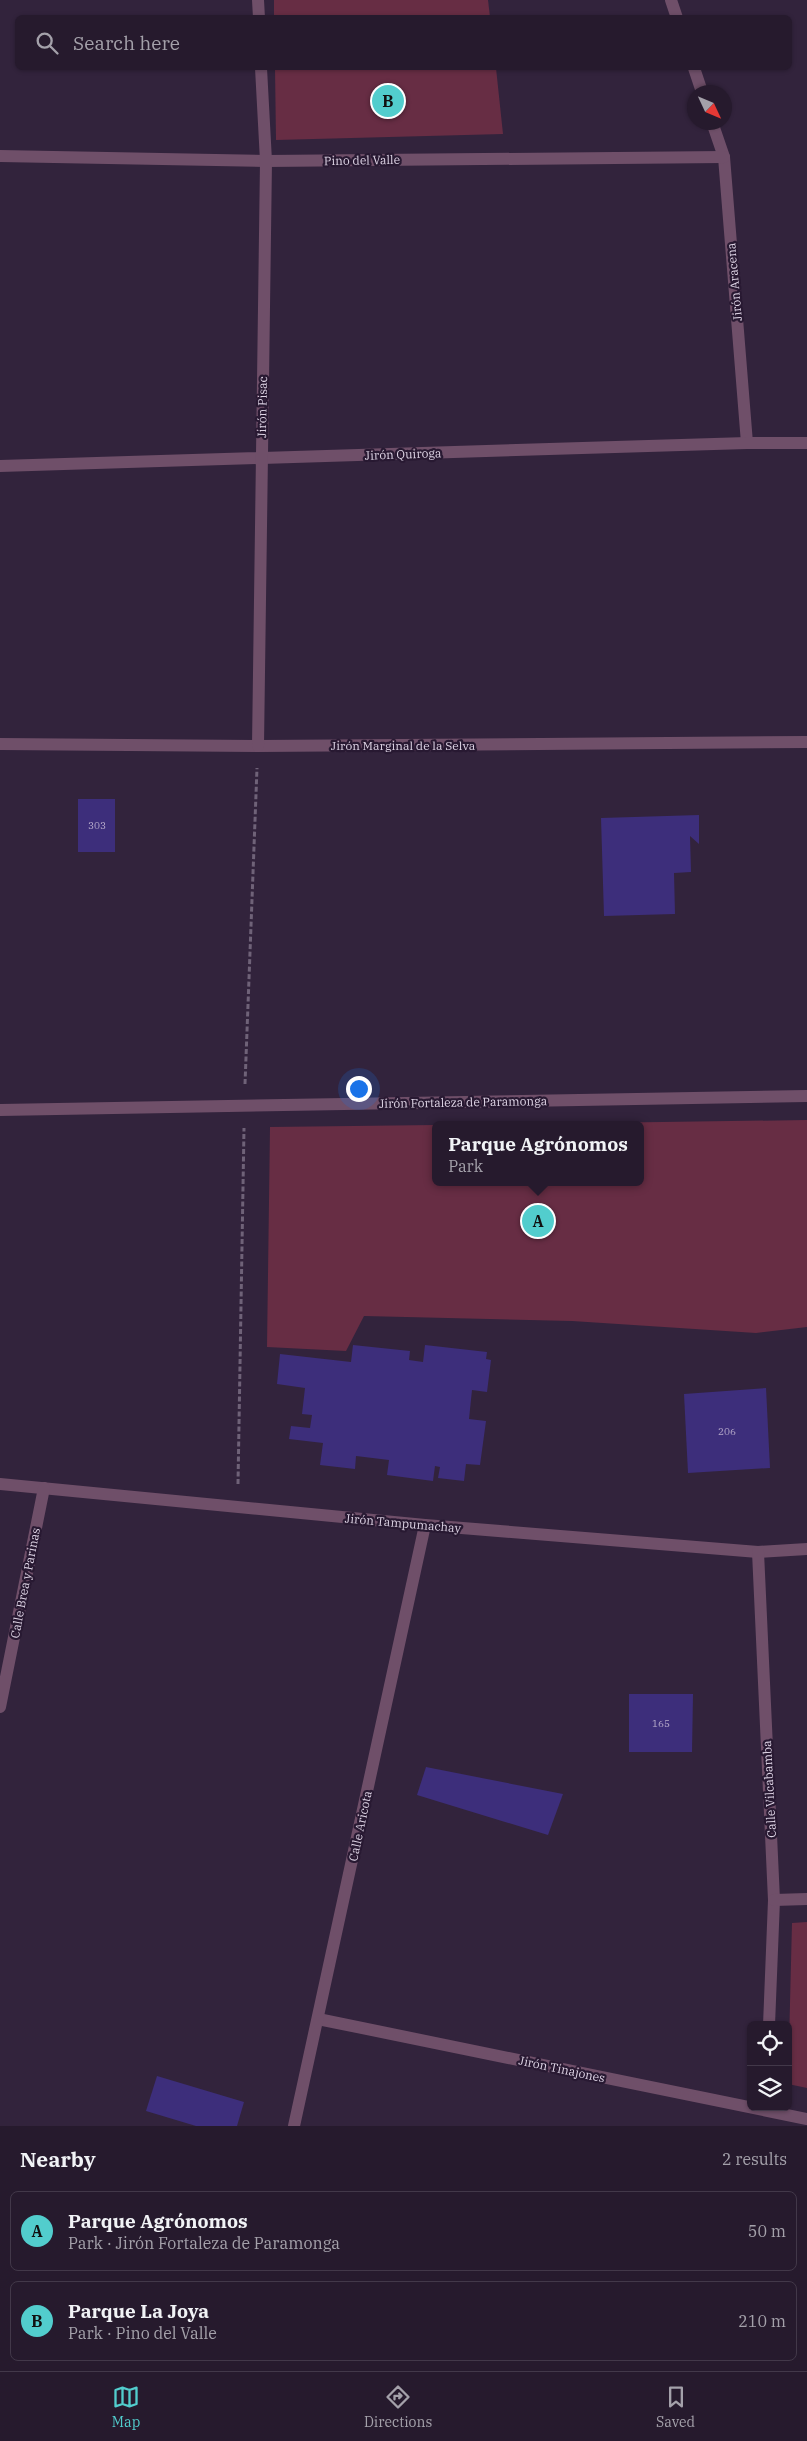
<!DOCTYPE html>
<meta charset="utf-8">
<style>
body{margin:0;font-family:"IBM Plex Serif",serif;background:#322739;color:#f1f3f6}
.controls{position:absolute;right:15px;bottom:15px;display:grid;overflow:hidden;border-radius:8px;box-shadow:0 1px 4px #0004}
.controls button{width:45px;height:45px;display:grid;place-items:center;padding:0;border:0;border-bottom:1px solid #423849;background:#261a2d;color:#f1f3f6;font:25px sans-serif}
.compass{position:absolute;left:687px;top:85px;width:45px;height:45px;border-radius:50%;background:#261a2d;box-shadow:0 1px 4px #0004;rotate:134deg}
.you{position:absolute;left:358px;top:1088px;width:18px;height:18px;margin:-12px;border:4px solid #fff;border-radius:50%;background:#1a73e8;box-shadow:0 0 0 8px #1a73e833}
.badge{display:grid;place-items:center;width:32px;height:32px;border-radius:50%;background:#52cdcd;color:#111;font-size:16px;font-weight:700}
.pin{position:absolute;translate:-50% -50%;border:2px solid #fff;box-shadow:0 1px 5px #0006}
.popup{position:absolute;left:432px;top:1121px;width:212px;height:65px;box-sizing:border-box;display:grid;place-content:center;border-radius:8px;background:#261a2d;filter:drop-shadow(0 1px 4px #0005);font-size:16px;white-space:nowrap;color:#a4a1aa}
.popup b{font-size:19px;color:#f1f3f6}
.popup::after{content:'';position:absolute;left:50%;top:100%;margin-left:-10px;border:10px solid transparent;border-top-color:#261a2d}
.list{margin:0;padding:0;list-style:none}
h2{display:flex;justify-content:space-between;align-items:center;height:65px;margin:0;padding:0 20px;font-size:21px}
h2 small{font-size:16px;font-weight:400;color:#a4a1aa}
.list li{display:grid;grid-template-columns:32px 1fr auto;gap:15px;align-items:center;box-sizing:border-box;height:80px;margin:0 10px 10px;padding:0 10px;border:1px solid #423849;border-radius:8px}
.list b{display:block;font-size:19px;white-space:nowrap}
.list p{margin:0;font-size:16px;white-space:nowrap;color:#a4a1aa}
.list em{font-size:16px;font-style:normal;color:#a4a1aa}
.icon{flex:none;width:28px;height:28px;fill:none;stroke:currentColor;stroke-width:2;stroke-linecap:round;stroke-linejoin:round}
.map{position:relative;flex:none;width:807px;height:2126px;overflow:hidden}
.search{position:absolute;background:#261a2d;box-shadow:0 1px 4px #0004;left:15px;right:15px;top:15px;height:55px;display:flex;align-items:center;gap:12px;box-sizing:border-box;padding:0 18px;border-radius:8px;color:#a4a1aa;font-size:19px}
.sheet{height:245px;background:#261a2d}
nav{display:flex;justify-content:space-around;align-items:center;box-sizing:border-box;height:70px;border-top:1px solid #423849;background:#261a2d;font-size:14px;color:#a4a1aa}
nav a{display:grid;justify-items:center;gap:2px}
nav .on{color:#52cdcd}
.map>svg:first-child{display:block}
.green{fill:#672d44}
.building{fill:#3d2e7b}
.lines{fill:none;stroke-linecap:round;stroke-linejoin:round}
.path{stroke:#6f6278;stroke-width:3;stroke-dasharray:5 2.5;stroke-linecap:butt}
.street{stroke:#6f4f69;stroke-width:12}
.labels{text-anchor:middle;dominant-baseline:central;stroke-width:4.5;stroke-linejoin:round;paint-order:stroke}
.number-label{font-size:10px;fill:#b6aaca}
.street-label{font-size:12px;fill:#ded4e5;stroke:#281932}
</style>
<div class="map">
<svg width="807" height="2126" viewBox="0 0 807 2126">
<rect width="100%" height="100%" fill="#32233c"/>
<g class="green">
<polygon points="274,0 488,0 490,17 274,17"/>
<polygon points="275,68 496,68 503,134 276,140"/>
<polygon points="807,1120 807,1327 756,1333 572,1321 364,1316 346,1351 267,1347 270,1127 435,1125 436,1182 640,1182 640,1125 454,1125"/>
<polygon points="807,1922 807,2088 788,2084 792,1923"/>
</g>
<g class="building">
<rect x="78" y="799" width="37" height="53"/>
<polygon points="699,815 699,844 690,836 691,872 674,873 675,914 604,916 601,818"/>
<polygon points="353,1345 410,1351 409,1360 423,1362 425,1345 487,1352 486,1359 491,1360 487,1392 472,1390 469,1419 486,1421 480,1465 466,1464 464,1481 438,1478 440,1467 435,1466 433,1481 387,1475 389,1460 356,1456 355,1469 320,1465 323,1443 289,1439 291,1426 310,1428 312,1415 302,1414 305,1388 277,1384 280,1354 351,1362"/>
<polygon points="766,1388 770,1468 688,1473 684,1394"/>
<polygon points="629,1694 693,1694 692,1752 629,1752"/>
<polygon points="426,1767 563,1794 548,1835 417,1795"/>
<polygon points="157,2076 244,2102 237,2126 196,2126 146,2111"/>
</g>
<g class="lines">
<g class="path">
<polyline points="245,1084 257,768"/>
<polyline points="238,1484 244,1128"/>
</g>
<g class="street">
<polyline points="258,0 259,18"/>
<polyline points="671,0 677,18"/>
<polyline points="694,68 702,92"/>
<polyline points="712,122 724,157 747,443"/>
<polyline points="0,156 266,161 724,157"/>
<polyline points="0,466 747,443 807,443"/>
<polyline points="0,744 258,746 807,742"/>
<polyline points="258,746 266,161 261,68"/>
<polyline points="0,1110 807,1096"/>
<polyline points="0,1484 425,1525 758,1552 807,1549"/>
<polyline points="758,1552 774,1900 769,2025"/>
<polyline points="0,1707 44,1488"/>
<polyline points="774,1900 807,1899"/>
<polyline points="318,2019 807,2119"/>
<polyline points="294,2126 425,1525"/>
</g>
</g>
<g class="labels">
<g class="number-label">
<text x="97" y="825">303</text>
<text x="727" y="1431">206</text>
<text x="661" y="1723">165</text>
</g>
<g class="street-label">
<text transform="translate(362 160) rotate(-1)">Pino del Valle</text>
<text transform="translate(734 282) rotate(-95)">Jirón Aracena</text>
<text transform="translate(262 407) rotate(-89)">Jirón Pisac</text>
<text transform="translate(403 454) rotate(-2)">Jirón Quiroga</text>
<text x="403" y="745">Jirón Marginal de la Selva</text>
<text transform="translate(463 1102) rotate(-1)">Jirón Fortaleza de Paramonga</text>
<text transform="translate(403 1523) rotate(5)">Jirón Tampumachay</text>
<text transform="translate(25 1583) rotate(-79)">Calle Brea y Parinas</text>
<text transform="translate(769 1789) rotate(-93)">Calle Vilcabamba</text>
<text transform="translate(360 1826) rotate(-78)">Calle Aricota</text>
<text transform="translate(562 2069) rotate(12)">Jirón Tinajones</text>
</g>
</g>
</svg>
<div class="controls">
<button><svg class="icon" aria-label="locate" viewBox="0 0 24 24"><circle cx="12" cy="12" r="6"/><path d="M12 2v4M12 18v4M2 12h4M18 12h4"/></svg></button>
<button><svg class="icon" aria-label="layers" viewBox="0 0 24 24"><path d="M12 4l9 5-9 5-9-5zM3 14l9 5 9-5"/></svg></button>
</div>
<svg class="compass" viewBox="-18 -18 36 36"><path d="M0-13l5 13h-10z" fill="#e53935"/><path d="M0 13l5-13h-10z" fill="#a4a1aa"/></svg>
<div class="you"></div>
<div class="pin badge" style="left:538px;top:1221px">A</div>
<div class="popup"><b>Parque Agrónomos</b>Park</div>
<div class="pin badge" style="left:388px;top:101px">B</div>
<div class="search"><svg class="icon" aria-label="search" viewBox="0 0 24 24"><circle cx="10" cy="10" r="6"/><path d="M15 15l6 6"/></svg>Search here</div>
</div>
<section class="sheet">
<h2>Nearby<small>2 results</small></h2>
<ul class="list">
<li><span class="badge">A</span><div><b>Parque Agrónomos</b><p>Park · Jirón Fortaleza de Paramonga</p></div><em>50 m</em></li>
<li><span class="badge">B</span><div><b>Parque La Joya</b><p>Park · Pino del Valle</p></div><em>210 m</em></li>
</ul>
</section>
<nav>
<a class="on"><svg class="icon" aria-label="map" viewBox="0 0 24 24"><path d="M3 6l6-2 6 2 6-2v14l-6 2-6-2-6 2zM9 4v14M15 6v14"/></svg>Map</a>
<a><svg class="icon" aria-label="directions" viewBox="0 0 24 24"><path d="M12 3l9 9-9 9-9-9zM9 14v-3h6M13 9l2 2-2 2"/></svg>Directions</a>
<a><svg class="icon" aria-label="saved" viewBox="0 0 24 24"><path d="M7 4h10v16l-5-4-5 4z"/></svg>Saved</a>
</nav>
